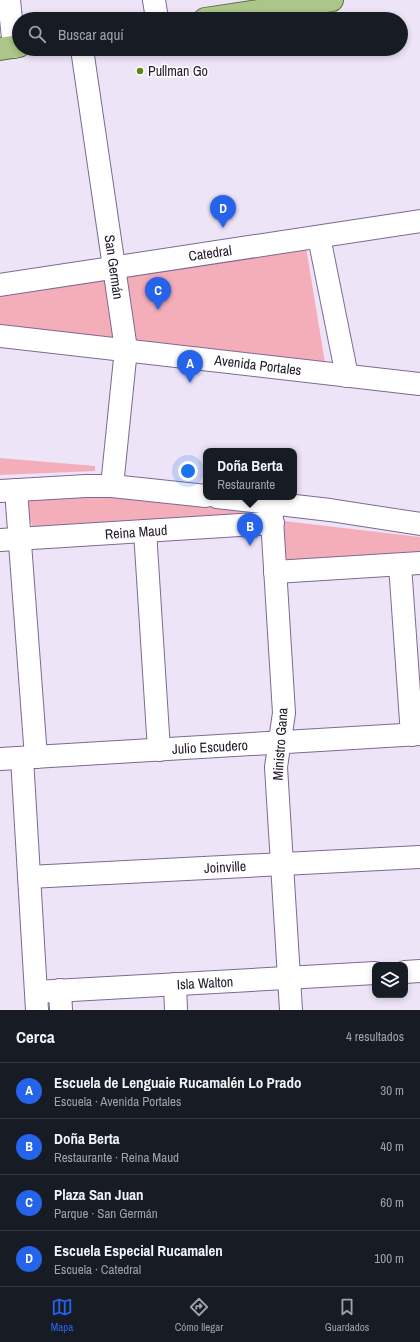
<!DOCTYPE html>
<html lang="es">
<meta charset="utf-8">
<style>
body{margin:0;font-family:"Archivo Narrow",sans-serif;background:#242831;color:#f1f3f6}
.controls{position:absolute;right:12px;bottom:12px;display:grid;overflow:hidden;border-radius:8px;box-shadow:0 2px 6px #0003}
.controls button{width:36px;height:36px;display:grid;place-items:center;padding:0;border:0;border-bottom:1px solid #363941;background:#171b24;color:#f1f3f6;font:20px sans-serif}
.you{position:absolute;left:188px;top:471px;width:14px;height:14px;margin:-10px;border:3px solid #fff;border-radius:50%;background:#1a73e8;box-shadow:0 0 0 6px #1a73e833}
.badge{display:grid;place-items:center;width:26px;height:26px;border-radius:50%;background:#2563eb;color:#fff;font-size:13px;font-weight:700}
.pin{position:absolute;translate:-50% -33px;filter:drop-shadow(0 1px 2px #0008)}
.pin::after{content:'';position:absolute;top:21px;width:14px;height:12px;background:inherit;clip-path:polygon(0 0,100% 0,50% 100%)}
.popup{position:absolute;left:203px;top:448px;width:94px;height:52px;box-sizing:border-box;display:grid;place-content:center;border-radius:8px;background:#171b24;filter:drop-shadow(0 1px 3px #0005);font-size:13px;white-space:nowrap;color:#9ea1a6}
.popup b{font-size:15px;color:#f1f3f6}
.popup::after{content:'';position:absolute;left:50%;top:100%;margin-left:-8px;border:8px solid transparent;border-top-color:#171b24}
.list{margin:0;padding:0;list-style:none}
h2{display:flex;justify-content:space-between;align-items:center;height:52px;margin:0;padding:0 16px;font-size:17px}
h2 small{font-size:13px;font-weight:400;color:#9ea1a6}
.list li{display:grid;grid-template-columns:26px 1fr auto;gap:12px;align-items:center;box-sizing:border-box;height:56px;padding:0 16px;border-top:1px solid #363941}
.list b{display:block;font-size:15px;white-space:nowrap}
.list p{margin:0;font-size:13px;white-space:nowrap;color:#9ea1a6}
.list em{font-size:13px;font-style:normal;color:#9ea1a6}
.icon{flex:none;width:22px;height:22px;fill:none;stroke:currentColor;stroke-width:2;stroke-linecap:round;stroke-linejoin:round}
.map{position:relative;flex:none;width:420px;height:1010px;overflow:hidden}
.search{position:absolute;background:#171b24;box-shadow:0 2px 6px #0003;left:12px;right:12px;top:12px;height:44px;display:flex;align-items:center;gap:10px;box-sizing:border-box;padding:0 14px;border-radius:22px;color:#9ea1a6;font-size:15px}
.sheet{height:276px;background:#171b24}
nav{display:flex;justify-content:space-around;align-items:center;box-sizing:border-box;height:56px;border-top:1px solid #363941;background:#171b24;font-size:11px;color:#9ea1a6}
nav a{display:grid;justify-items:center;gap:2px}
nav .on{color:#2563eb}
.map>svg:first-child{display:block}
.green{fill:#f4aeba}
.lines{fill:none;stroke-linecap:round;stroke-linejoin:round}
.minor-casing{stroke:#7f6894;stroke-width:24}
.major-casing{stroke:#586f34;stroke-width:24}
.minor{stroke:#fff;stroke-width:22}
.major{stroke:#acc588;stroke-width:22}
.poi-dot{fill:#5e8711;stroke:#fff;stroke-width:1.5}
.labels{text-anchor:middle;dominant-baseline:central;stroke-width:3;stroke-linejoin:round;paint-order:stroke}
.poi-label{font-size:14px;fill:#22192b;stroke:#fff;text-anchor:start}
.street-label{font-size:14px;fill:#22192b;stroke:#fff}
</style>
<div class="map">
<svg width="420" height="1010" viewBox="0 0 420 1010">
<rect width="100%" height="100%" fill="#eee4f8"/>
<g class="green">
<polygon points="306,247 325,363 0,326 0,294"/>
<polygon points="0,458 95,466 95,471 0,475"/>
<polygon points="110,496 256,512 256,521 34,531 23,500"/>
<polygon points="284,521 420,537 420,557 285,564"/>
</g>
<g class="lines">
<g class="minor-casing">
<g id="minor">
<polyline points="9,0 14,47"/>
<polyline points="154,0 157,19"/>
<polyline points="82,49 126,349 112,486"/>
<polyline points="319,237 347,376"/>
<polyline points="0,285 420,221"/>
<polyline points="0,336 420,384"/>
<polyline points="16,490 36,757"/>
<polyline points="0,491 86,486 112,486 206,496"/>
<polyline points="217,497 330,510 420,524"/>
<polyline points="271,503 284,713 276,767 291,1010"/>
<polyline points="145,531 159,750"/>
<polyline points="0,540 273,523"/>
<polyline points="400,565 412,735"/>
<polyline points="275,572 420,563"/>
<polyline points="22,758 37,1010"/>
<polyline points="0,759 420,734"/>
<polyline points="29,877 420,857"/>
<polyline points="405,972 420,971"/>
<polyline points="175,984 176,1010"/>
<polyline points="60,990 61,1010"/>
<polyline points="36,992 375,973"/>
</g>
</g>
<g class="major-casing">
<g id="major">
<polyline points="205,19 332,0"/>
<polyline points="0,49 19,46"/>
</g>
</g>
<use href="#minor" class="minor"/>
<use href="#major" class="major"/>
</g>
<circle class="poi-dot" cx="140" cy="71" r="4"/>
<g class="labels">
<g class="poi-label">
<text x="148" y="71">Pullman Go</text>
</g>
<g class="street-label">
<text transform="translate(210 253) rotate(-8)">Catedral</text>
<text transform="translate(114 267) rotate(82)">San Germán</text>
<text transform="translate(258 365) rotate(7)">Avenida Portales</text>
<text transform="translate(136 532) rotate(-4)">Reina Maud</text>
<text transform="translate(280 744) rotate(-86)">Ministro Gana</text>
<text transform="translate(210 747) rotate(-3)">Julio Escudero</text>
<text transform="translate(225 867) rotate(-3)">Joinville</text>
<text transform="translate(205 983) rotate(-3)">Isla Walton</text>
</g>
</g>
</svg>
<div class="controls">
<button><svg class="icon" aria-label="layers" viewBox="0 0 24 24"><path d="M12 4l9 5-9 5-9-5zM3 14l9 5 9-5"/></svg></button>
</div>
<div class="you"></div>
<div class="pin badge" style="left:190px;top:383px">A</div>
<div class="pin badge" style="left:250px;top:546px">B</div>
<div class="popup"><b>Doña Berta</b>Restaurante</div>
<div class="pin badge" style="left:158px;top:310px">C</div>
<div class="pin badge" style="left:223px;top:228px">D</div>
<div class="search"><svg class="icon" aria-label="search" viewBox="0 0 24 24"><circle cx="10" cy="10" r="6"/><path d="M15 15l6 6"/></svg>Buscar aquí</div>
</div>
<section class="sheet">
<h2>Cerca<small>4 resultados</small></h2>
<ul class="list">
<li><span class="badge">A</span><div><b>Escuela de Lenguaie Rucamalén Lo Prado</b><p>Escuela · Avenida Portales</p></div><em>30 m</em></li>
<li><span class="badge">B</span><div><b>Doña Berta</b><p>Restaurante · Reina Maud</p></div><em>40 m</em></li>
<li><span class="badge">C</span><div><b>Plaza San Juan</b><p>Parque · San Germán</p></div><em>60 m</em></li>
<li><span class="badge">D</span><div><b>Escuela Especial Rucamalen</b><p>Escuela · Catedral</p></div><em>100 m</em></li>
</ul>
</section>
<nav>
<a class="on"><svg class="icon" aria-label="map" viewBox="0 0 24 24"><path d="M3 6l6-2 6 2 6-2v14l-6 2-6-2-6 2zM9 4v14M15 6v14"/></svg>Mapa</a>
<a><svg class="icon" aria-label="directions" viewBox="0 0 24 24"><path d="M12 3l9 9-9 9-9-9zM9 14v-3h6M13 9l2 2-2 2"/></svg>Cómo llegar</a>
<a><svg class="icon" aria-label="saved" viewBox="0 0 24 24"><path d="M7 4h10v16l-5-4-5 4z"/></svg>Guardados</a>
</nav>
